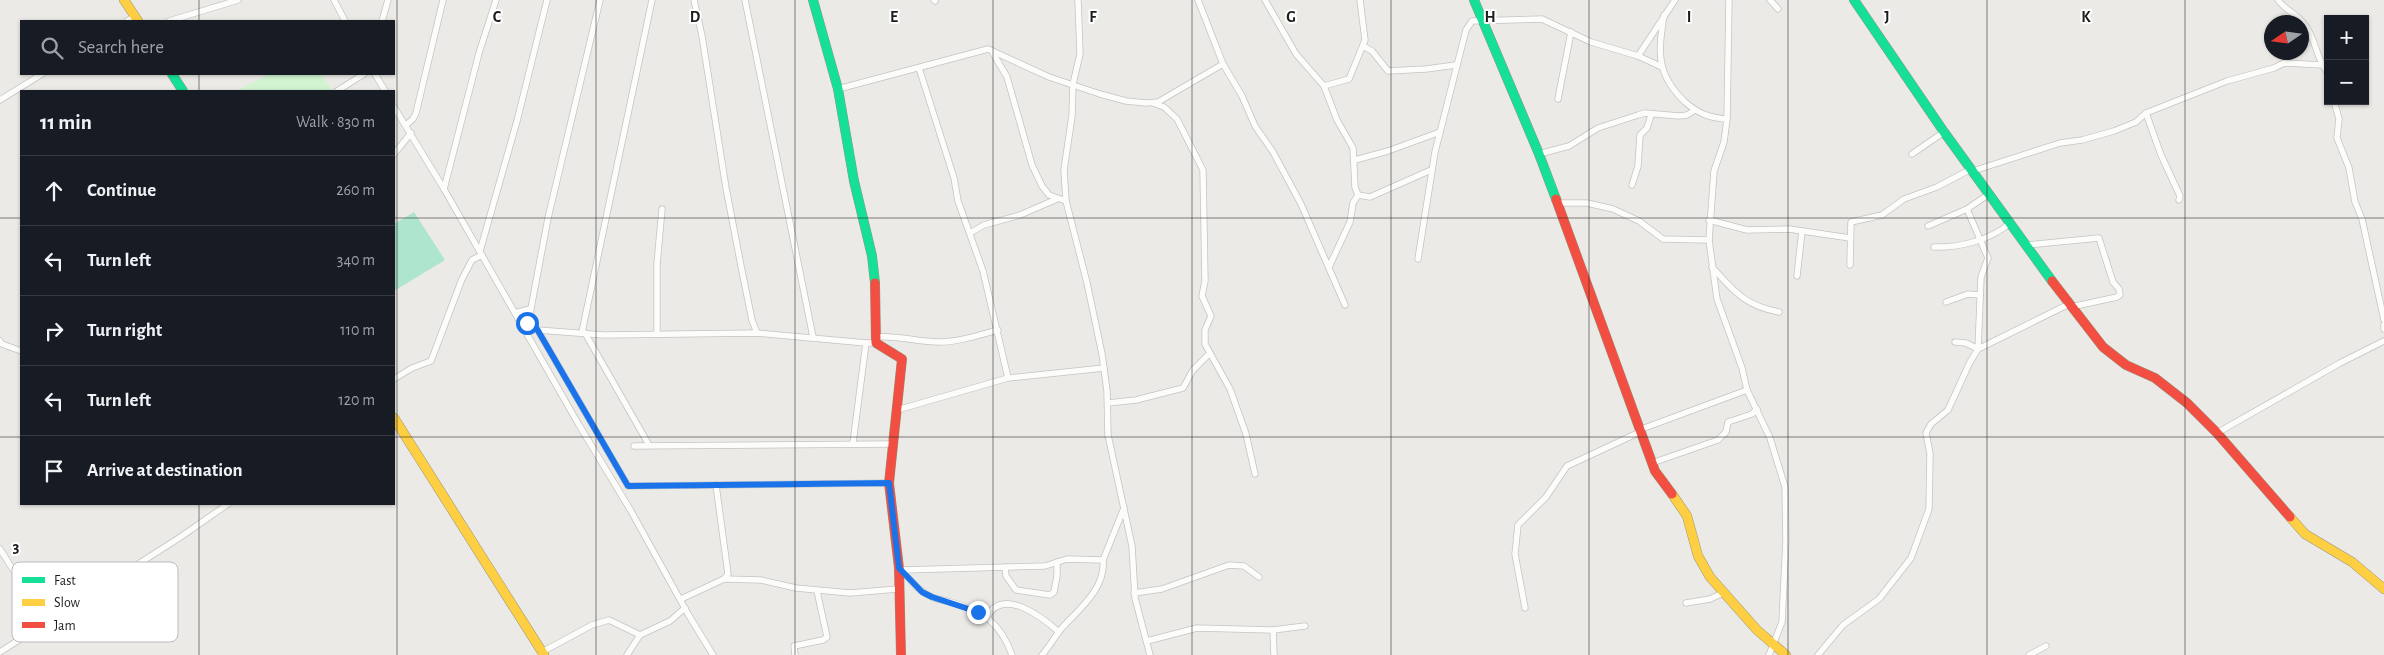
<!DOCTYPE html>
<meta charset="utf-8">
<style>
body{margin:0;font-family:"Alegreya Sans",sans-serif;background:#242831;color:#f1f3f6}
.controls{position:absolute;right:15px;top:15px;display:grid;overflow:hidden;border-radius:0px;box-shadow:0 1px 4px #0004}
.controls button{width:45px;height:45px;display:grid;place-items:center;padding:0;border:0;border-bottom:1px solid #363941;background:#171b24;color:#f1f3f6;font:25px sans-serif}
.compass{position:absolute;left:2264px;top:15px;width:45px;height:45px;border-radius:50%;background:#171b24;box-shadow:0 1px 4px #0004;rotate:257deg}
.stop{position:absolute;width:15px;height:15px;margin:-11px;border:4px solid #1a73e8;border-radius:50%;background:#fff}
.stop.end{background:#1a73e8;border-color:#fff;box-shadow:0 1px 5px #0008}
.list{margin:0;padding:0;list-style:none}
h2{display:flex;justify-content:space-between;align-items:center;height:65px;margin:0;padding:0 20px;font-size:21px}
h2 small{font-size:16px;font-weight:400;color:#9ea1a6}
.list li{display:grid;grid-template-columns:32px 1fr auto;gap:15px;align-items:center;box-sizing:border-box;height:70px;padding:0 20px;border-top:1px solid #363941}
.list b{display:block;font-size:19px;white-space:nowrap}
.list em{font-size:16px;font-style:normal;color:#9ea1a6}
.icon{flex:none;width:28px;height:28px;fill:none;stroke:currentColor;stroke-width:2;stroke-linecap:round;stroke-linejoin:round}
.map{position:relative;flex:none;width:2384px;height:655px;overflow:hidden}
.search{position:absolute;background:#171b24;box-shadow:0 1px 4px #0004;left:20px;top:20px;width:375px;height:55px;display:flex;align-items:center;gap:12px;box-sizing:border-box;padding:0 18px;border-radius:0px;color:#9ea1a6;font-size:19px}
.panel{position:absolute;background:#171b24;box-shadow:0 1px 4px #0004;left:20px;top:90px;width:375px;height:415px;border-radius:0px}
.map>svg:first-child{display:block}
.park{fill:#d2f4d1}
.pitch{fill:#aee6cd}
.lines{fill:none;stroke-linecap:round;stroke-linejoin:round}
.street-casing{stroke:#c4c4c2;stroke-width:7}
.fast-casing{stroke:#95967d;stroke-width:10}
.slow-casing{stroke:#95967d;stroke-width:10}
.jam-casing{stroke:#95967d;stroke-width:10}
.street{stroke:#fcfcfb;stroke-width:5.5}
.fast{stroke:#16e098;stroke-width:9}
.slow{stroke:#ffcf43;stroke-width:9}
.jam{stroke:#f24e42;stroke-width:9}
.route{stroke:#1a73e8;stroke-width:6}
.grid{fill:none;stroke:#1d1d1d;stroke-width:1;stroke-opacity:0.55}
.key{fill:#fff;stroke:#bbb;stroke-width:1}
.key-label{font-size:14px;fill:#1d1d1d}
.grid-label{font-size:16px;text-anchor:middle;font-weight:bold;fill:#1d1d1d;stroke:#fff;stroke-width:4;stroke-linejoin:round;paint-order:stroke}
</style>
<div class="map">
<svg width="2384" height="655" viewBox="0 0 2384 655">
<rect width="100%" height="100%" fill="#eceae6"/>
<polygon class="park" points="269,74 321,74 333,91 236,91"/>
<polygon class="pitch" points="414,212 445,260 394,291 394,224"/>
<g class="lines">
<g class="street-casing">
<g id="street">
<polyline points="334,0 345,21"/>
<polyline points="694,0 702,36 726,188 742,271 752,320 757,333"/>
<polyline points="745,0 813,337"/>
<polyline points="934,0 935,1"/>
<polyline points="1078,0 1080,54 1073,84 1072,116 1064,170 1066,201 1087,283 1102,354 1107,391 1108,435 1132,546 1135,598 1150,655"/>
<polyline points="1198,0 1223,64 1242,96 1255,126 1273,152 1301,204 1345,305"/>
<polyline points="1265,0 1296,54 1324,86 1337,120 1353,148 1355,187 1358,195"/>
<polyline points="1729,0 1727,119 1724,142 1714,171 1709,240 1717,299 1742,368 1747,390 1770,438 1785,487 1786,540 1782,622 1769,655"/>
<polyline points="1770,0 1778,9"/>
<path d="M2278,0C2285,10 2297,14 2304,24C2317,39 2315,58 2328,73"/>
<path d="M1664,15C1658,53 1656,74 1685,102C1699,114 1710,118 1727,119"/>
<polyline points="127,21 135,16"/>
<polyline points="169,21 238,0"/>
<polyline points="382,21 388,0"/>
<polyline points="1363,46 1372,51 1388,71 1426,69 1456,65"/>
<polyline points="993,53 1007,77 1032,165 1042,186 1049,195 1066,201"/>
<polyline points="1638,56 1675,0"/>
<polyline points="919,68 954,178 958,201 983,271 1008,378"/>
<polyline points="375,74 385,91"/>
<polyline points="1324,86 1349,79 1365,40 1360,0"/>
<polyline points="838,89 988,49 1049,77 1100,94 1126,101 1146,103 1158,102 1223,64"/>
<polyline points="337,91 364,74"/>
<polyline points="1558,99 1571,32"/>
<polyline points="0,100 42,74"/>
<polyline points="2334,101 2339,119 2337,138 2349,168 2355,202 2362,219 2384,320"/>
<polyline points="1153,103 1164,107 1177,119 1203,170 1205,281 1202,296 1211,316 1205,330 1205,344 1230,389 1246,434 1255,474"/>
<polyline points="394,107 444,189 579,425 631,511 688,614 713,655"/>
<polyline points="2146,113 2161,155 2180,196 2179,200"/>
<polyline points="406,125 413,119 416,113 443,0"/>
<polyline points="394,154 411,133"/>
<polyline points="1539,154 1569,146 1598,128 1638,115 1645,113 1679,116 1687,115 1695,110"/>
<polyline points="1912,154 1944,132"/>
<polyline points="1355,160 1388,151 1440,132"/>
<polyline points="1973,171 2060,143 2082,140 2114,131 2136,122 2146,113 2227,81 2274,68 2284,63 2322,65"/>
<polyline points="1632,185 1638,166 1640,135 1647,128 1651,115"/>
<polyline points="444,189 479,53 496,0"/>
<polyline points="1358,195 1370,197 1431,170"/>
<polyline points="1557,203 1587,203 1613,209 1639,221 1663,239 1709,240"/>
<polyline points="1709,220 1747,230 1789,229 1850,238"/>
<polyline points="1928,226 1967,209 1989,194"/>
<polyline points="970,233 984,225 1020,215 1057,199"/>
<polyline points="2026,245 2099,238 2113,282 2119,289 2120,295 2117,297 2071,307"/>
<path d="M1934,247C1959,248 1991,240 2010,223"/>
<polyline points="480,251 517,121 547,0"/>
<polyline points="1418,259 1435,152 1466,30 1472,21 1542,19 1591,42 1638,56 1662,67"/>
<polyline points="1850,265 1851,222 1882,215 1904,199 1937,187 1971,169"/>
<polyline points="1329,267 1350,222 1353,203 1358,195"/>
<path d="M1712,267C1734,291 1745,306 1779,312"/>
<polyline points="1797,276 1802,231"/>
<polyline points="1946,302 1968,294 1980,295"/>
<polyline points="515,313 530,309"/>
<polyline points="524,329 604,335 757,333 866,343"/>
<polyline points="524,329 529,319 548,218 600,0"/>
<polyline points="537,329 628,486 889,483"/>
<polyline points="2384,329 2384,325"/>
<polyline points="582,332 652,0"/>
<polyline points="585,333 649,445"/>
<polyline points="657,333 657,264 662,209"/>
<path d="M876,337C898,335 917,342 939,342C959,342 979,335 998,330"/>
<polyline points="0,341 2,344 21,351"/>
<polyline points="1955,342 1966,343 1978,349 1981,277 1988,258 1967,209"/>
<polyline points="394,379 412,368 431,361 462,279 472,260 482,255"/>
<polyline points="1108,403 1136,400 1183,388 1193,370 1209,354"/>
<polyline points="897,410 1008,378 1104,368"/>
<polyline points="1639,430 1747,390"/>
<polyline points="2217,433 2340,363 2384,341"/>
<polyline points="853,443 866,343 876,343"/>
<polyline points="634,446 892,444"/>
<polyline points="1652,463 1718,440 1726,432 1728,422 1752,414 1757,409"/>
<polyline points="0,549 46,622"/>
<polyline points="1005,567 1006,576 1016,590 1050,595 1054,592 1057,576 1057,562"/>
<path d="M900,569C910,579 919,592 932,597C938,600 945,600 951,602C984,612 1000,622 1012,655"/>
<polyline points="902,570 1045,566 1067,559 1103,560"/>
<polyline points="724,579 761,580 796,588 850,593 898,589"/>
<polyline points="1134,593 1162,589 1229,565 1244,566 1259,577"/>
<polyline points="681,599 724,579 728,574 716,485"/>
<polyline points="1686,603 1710,599 1723,593"/>
<polyline points="1525,608 1515,554 1518,525 1546,497 1567,466 1640,432"/>
<path d="M987,617C1003,586 1043,618 1059,632"/>
<polyline points="1273,630 1274,655"/>
<polyline points="1147,641 1197,628 1273,630 1305,626"/>
<polyline points="0,652 179,538 228,504"/>
<polyline points="542,652 592,625 609,620 640,635"/>
<polyline points="627,655 640,635 670,621 685,608"/>
<polyline points="795,655 794,646 823,640 827,637 817,591"/>
<path d="M1042,655C1049,647 1054,638 1061,629C1078,610 1106,589 1103,560L1124,508"/>
<polyline points="1818,655 1843,625 1879,599 1911,558 1929,509 1930,454 1926,433 1931,424 1948,410 1970,362 1978,349 2069,304"/>
<polyline points="2029,655 2046,646"/>
</g>
</g>
<g class="fast-casing">
<g id="fast">
<polyline points="813,0 838,89 854,181 872,256 875,283"/>
<polyline points="1474,0 1539,154 1556,199"/>
<polyline points="1854,0 1944,132 2052,281"/>
<polyline points="172,74 183,91"/>
</g>
</g>
<g class="slow-casing">
<g id="slow">
<polyline points="124,0 138,21"/>
<polyline points="394,418 544,655"/>
<polyline points="1672,494 1687,516 1698,556 1710,577 1757,630 1786,655"/>
<polyline points="2290,517 2305,534 2352,562 2384,589"/>
</g>
</g>
<g class="jam-casing">
<g id="jam">
<polyline points="1556,199 1655,471 1672,494"/>
<polyline points="2052,281 2103,347 2126,365 2155,378 2187,403 2217,433 2290,517"/>
<polyline points="875,283 876,343 902,359 889,483 899,568 901,655"/>
</g>
</g>
<use href="#street" class="street"/>
<use href="#fast" class="fast"/>
<use href="#slow" class="slow"/>
<use href="#jam" class="jam"/>
</g>
<g class="lines">
<polyline class="route" points="527,323 524,329 537,329 628,486 889,483 899,568 922,592 932,597 978,612"/>
</g>
<path class="grid" d="M199,0V21M397,0V655M596,0V655M795,0V655M993,0V655M1192,0V655M1391,0V655M1589,0V655M1788,0V655M1987,0V655M2185,0V655M199,74V91M0,218H21M394,218H2384M0,437H21M394,437H2384M199,504V655"/>
<rect x="12" y="562" width="166" height="80" rx="8" class="key"/>
<rect x="22" y="577" width="23" height="6" fill="#16e098"/>
<rect x="22" y="599" width="23" height="7" fill="#ffcf43"/>
<rect x="22" y="622" width="23" height="6" fill="#f24e42"/>
<g class="key-label">
<text x="54" y="585">Fast</text>
<text x="54" y="607">Slow</text>
<text x="54" y="630">Jam</text>
</g>
<g class="grid-label">
<text x="497" y="22">C</text>
<text x="695" y="22">D</text>
<text x="894" y="22">E</text>
<text x="1093" y="22">F</text>
<text x="1291" y="22">G</text>
<text x="1490" y="22">H</text>
<text x="1689" y="22">I</text>
<text x="1887" y="22">J</text>
<text x="2086" y="22">K</text>
<text x="16" y="552">3</text>
</g>
</svg>
<div class="controls">
<button>+</button>
<button>−</button>
</div>
<svg class="compass" viewBox="-18 -18 36 36"><path d="M0-13l5 13h-10z" fill="#e53935"/><path d="M0 13l5-13h-10z" fill="#9ea1a6"/></svg>
<div class="stop" style="left:527px;top:323px"></div>
<div class="stop end" style="left:978px;top:612px"></div>
<div class="search"><svg class="icon" aria-label="search" viewBox="0 0 24 24"><circle cx="10" cy="10" r="6"/><path d="M15 15l6 6"/></svg>Search here</div>
<section class="panel">
<h2>11 min<small>Walk · 830 m</small></h2>
<ul class="list">
<li><svg class="icon" aria-label="ahead" viewBox="0 0 24 24"><path d="M12 20V5M6 11l6-6 6 6"/></svg><div><b>Continue</b></div><em>260 m</em></li>
<li><svg class="icon" aria-label="left" viewBox="0 0 24 24"><path d="M17 20v-9H6M10 6l-5 5 5 5"/></svg><div><b>Turn left</b></div><em>340 m</em></li>
<li><svg class="icon" aria-label="right" viewBox="0 0 24 24"><path d="M7 20v-9h11M14 6l5 5-5 5"/></svg><div><b>Turn right</b></div><em>110 m</em></li>
<li><svg class="icon" aria-label="left" viewBox="0 0 24 24"><path d="M17 20v-9H6M10 6l-5 5 5 5"/></svg><div><b>Turn left</b></div><em>120 m</em></li>
<li><svg class="icon" aria-label="arrive" viewBox="0 0 24 24"><path d="M6 21V4h12l-3 4 3 4H6"/></svg><div><b>Arrive at destination</b></div></li>
</ul>
</section>
</div>
